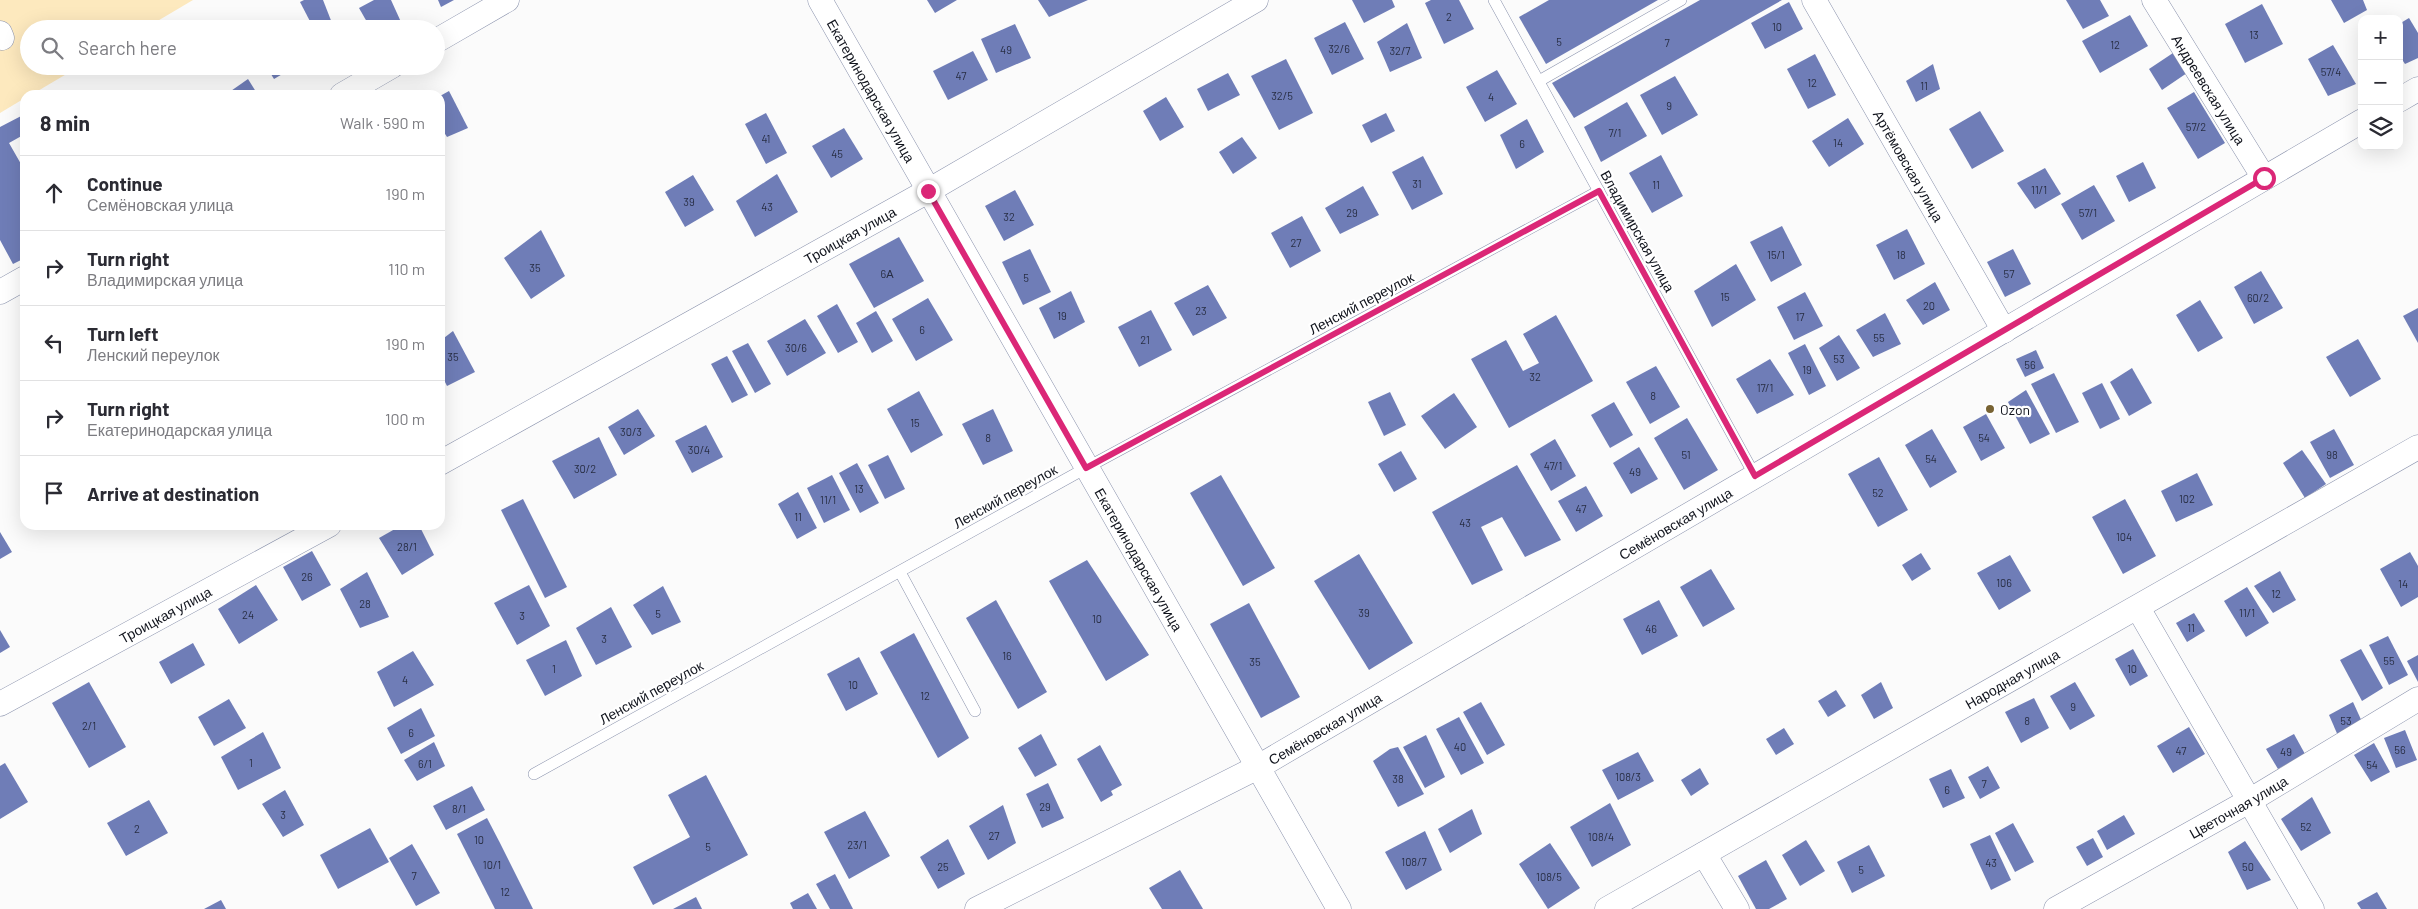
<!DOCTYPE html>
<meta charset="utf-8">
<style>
body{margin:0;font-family:Barlow,sans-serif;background:#f7f7f7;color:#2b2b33}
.controls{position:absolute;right:15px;top:15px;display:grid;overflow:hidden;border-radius:10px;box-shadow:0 5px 20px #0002}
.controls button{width:45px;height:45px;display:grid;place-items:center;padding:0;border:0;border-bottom:1px solid #e1e1e2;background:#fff;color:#2b2b33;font:25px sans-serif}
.stop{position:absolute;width:15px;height:15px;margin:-11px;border:4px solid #db2777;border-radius:50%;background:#fff}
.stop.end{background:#db2777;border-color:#fff;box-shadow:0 1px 5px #0008}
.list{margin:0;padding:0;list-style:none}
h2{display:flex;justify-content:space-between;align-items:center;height:65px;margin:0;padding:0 20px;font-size:21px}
h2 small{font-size:16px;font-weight:400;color:#7c7c81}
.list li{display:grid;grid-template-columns:32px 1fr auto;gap:15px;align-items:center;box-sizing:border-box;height:75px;padding:0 20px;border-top:1px solid #e1e1e2}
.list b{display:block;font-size:19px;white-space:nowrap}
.list p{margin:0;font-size:16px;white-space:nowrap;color:#7c7c81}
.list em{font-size:16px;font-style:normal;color:#7c7c81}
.icon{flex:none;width:28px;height:28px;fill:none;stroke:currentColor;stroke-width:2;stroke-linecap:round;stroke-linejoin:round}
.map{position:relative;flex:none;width:2418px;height:909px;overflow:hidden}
.search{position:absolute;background:#fff;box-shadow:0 5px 20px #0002;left:20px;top:20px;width:425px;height:55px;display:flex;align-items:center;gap:12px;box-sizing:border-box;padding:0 18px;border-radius:28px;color:#7c7c81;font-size:19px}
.panel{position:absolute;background:#fff;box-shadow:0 5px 20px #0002;left:20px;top:90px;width:425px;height:440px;border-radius:15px}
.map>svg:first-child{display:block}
.green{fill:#fde9be}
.building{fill:#6f7db7}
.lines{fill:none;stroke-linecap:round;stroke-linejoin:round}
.service-casing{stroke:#8b93ad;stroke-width:12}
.minor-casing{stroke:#8b93ad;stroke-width:25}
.service{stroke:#fff;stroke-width:11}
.minor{stroke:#fff;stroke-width:24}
.route{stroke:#db2777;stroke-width:6}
.poi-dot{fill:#786333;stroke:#fff;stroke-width:2}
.labels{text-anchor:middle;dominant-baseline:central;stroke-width:4.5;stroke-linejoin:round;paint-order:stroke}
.number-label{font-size:11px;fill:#282e44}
.street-label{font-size:14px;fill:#11141d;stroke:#fff}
.poi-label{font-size:14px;fill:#11141d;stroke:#fff;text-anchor:start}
</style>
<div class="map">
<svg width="2418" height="909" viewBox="0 0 2418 909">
<rect width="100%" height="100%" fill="#fbfbfb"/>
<polygon class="green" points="0,0 193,0 144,29 29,29 29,66 80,66 31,95 25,95 25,98 0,113"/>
<g class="building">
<polygon points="304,0 323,0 332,23 320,29 314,29 300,2"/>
<polygon points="374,0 391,0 401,22 387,29 371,29 359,8"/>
<polygon points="438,0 454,0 441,7"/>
<polygon points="927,0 957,0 935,13"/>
<polygon points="1038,0 1088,0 1049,17"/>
<polygon points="1352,0 1392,0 1395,7 1364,23"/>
<polygon points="1431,0 1459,0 1474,29 1444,44 1425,3"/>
<polygon points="1549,0 1658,0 1546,64 1519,17"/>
<polygon points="1700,0 1782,0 1574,118 1552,83"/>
<polygon points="2066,0 2100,0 2109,16 2083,29"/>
<polygon points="2331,0 2363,0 2367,10 2344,23"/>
<polygon points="1789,2 1803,29 1765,49 1751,23"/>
<polygon points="2262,4 2283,44 2245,63 2225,24"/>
<polygon points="2130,15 2148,46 2100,73 2082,41"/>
<polygon points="2409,18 2418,33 2418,58 2405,64 2399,55 2399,24"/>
<polygon points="1345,22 1364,59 1332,75 1314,38"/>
<polygon points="1407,23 1422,58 1390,72 1377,42"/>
<polygon points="1015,24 1031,58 996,73 981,39"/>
<polygon points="2333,45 2356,84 2328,96 2308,59"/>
<polygon points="973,51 988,80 948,100 933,71"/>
<polygon points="2173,53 2187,73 2162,90 2149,69"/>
<polygon points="1815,54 1836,95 1808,109 1787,69"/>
<polygon points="1286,59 1313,113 1279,130 1251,76"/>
<polygon points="1933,64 1940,89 1916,102 1906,81"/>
<polygon points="266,66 296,66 274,79"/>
<polygon points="1497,70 1517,104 1485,122 1466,87"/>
<polygon points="1228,73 1240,95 1208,111 1197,89"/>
<polygon points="1675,76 1698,115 1662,135 1640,95"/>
<polygon points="248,79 258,95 229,95 228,93"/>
<polygon points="449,91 468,128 447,137 440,126 440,96"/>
<polygon points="2194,92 2225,143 2198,159 2167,108"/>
<polygon points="1166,97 1184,127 1160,141 1143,111"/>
<polygon points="1627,102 1647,136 1601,162 1584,127"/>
<polygon points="1980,111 2004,151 1972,169 1949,129"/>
<polygon points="766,113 787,153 766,164 745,124"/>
<polygon points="1386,113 1395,131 1371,143 1362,125"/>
<polygon points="25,114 25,134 9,143 25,171 25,258 13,264 0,240 0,127"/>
<polygon points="1848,118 1864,144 1829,167 1812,141"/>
<polygon points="1527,119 1544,152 1516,169 1500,135"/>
<polygon points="844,128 863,159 831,178 812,146"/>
<polygon points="1242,137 1257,158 1233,174 1219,152"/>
<polygon points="1661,155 1683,196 1652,213 1629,173"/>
<polygon points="1423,156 1443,194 1412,210 1392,172"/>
<polygon points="2143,162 2156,188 2129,202 2116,176"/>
<polygon points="2045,168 2061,194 2035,209 2017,183"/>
<polygon points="777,174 798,212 755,237 736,201"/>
<polygon points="693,175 714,210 685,227 665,192"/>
<polygon points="2094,185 2115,221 2082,240 2061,204"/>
<polygon points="1363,186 1379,215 1340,234 1325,208"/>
<polygon points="1015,190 1034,225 1004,241 985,206"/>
<polygon points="1302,216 1321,251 1290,268 1271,233"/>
<polygon points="1782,226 1802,265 1771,282 1750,242"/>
<polygon points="1907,229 1925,264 1894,280 1876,245"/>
<polygon points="541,230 565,276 531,299 504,258"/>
<polygon points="899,237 924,281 874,308 849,264"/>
<polygon points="1030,249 1051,292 1023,305 1002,262"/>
<polygon points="2013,249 2031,284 2005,297 1987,262"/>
<polygon points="1736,264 1756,300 1712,327 1694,291"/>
<polygon points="2261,271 2283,308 2254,324 2234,287"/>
<polygon points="1935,282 1950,310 1923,325 1906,300"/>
<polygon points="1208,285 1227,318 1193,336 1174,303"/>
<polygon points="1071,291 1085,322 1054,339 1039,308"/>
<polygon points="1805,292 1823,326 1794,340 1777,307"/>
<polygon points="928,298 953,340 916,361 892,319"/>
<polygon points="2200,300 2223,338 2198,352 2176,315"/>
<polygon points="837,304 858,342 838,353 817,316"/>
<polygon points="2418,308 2418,343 2403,316"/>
<polygon points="1151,310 1172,350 1139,367 1118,327"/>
<polygon points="876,311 893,341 872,353 856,323"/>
<polygon points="1885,313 1901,344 1873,357 1856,330"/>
<polygon points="1556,315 1593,381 1509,428 1471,359 1506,340 1523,371 1539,363 1523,334"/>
<polygon points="805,319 826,353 787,376 767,341"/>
<polygon points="453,331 475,372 447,386 440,372 440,341"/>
<polygon points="1839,335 1860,368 1837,381 1819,348"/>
<polygon points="2358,339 2381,379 2350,397 2326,357"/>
<polygon points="748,343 771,384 755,393 732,351"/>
<polygon points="1805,344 1826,386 1809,395 1788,353"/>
<polygon points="2036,350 2044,368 2025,377 2016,359"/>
<polygon points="727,356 748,395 732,403 711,364"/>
<polygon points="1770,359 1794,395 1757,414 1736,379"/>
<polygon points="1656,366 1680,407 1650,424 1626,382"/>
<polygon points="2132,368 2152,403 2129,416 2110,382"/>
<polygon points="2054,373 2079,422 2056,433 2031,384"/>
<polygon points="2102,383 2120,419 2100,429 2082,393"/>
<polygon points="2026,390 2050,434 2030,444 2008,402"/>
<polygon points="919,391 943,435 911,453 887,409"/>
<polygon points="1390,392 1406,425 1384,436 1368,402"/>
<polygon points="1454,393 1477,427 1445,449 1421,416"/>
<polygon points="1614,402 1633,435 1610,448 1591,415"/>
<polygon points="638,409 655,436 624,455 608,427"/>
<polygon points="993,409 1013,451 983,465 962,424"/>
<polygon points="1986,414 2005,448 1981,461 1963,427"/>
<polygon points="1687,418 1718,470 1684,490 1654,438"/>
<polygon points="706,425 723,457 692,473 675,441"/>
<polygon points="1932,429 1957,472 1930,488 1905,445"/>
<polygon points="2334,429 2354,465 2330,478 2310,442"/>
<polygon points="599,437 617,475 574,499 552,461"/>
<polygon points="1555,439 1576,476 1551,491 1530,454"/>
<polygon points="1639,447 1658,479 1631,494 1613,463"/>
<polygon points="2302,450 2326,484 2305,498 2283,463"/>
<polygon points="1401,451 1417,479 1394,492 1378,464"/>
<polygon points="888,455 905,489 885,499 868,465"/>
<polygon points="1879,457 1908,510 1878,527 1848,474"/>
<polygon points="857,463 879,503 860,513 839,473"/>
<polygon points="1517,465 1561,540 1525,557 1502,517 1481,527 1503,570 1472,585 1432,512"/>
<polygon points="2197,473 2213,505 2176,522 2161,491"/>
<polygon points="832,475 850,510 824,523 807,488"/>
<polygon points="1221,475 1275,568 1243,586 1190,493"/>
<polygon points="1586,486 1603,516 1576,532 1558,501"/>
<polygon points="798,492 817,528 797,539 778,504"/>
<polygon points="523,499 567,587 545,598 501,510"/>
<polygon points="2125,499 2156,556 2123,574 2092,517"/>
<polygon points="402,525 419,525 434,555 402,575 379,538"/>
<polygon points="0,532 12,552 0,559"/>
<polygon points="312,551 331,585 302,601 283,567"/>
<polygon points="2410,552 2418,566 2418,597 2401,607 2380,569"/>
<polygon points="1921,553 1931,569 1912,581 1902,565"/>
<polygon points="1359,554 1413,643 1369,670 1314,581"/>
<polygon points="2010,555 2031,591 1999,610 1977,573"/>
<polygon points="1087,560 1149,655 1106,681 1049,581"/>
<polygon points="1711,569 1735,609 1703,627 1680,587"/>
<polygon points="2280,571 2296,600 2273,613 2254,586"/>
<polygon points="367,572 389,617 360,628 340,589"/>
<polygon points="256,585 278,620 239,644 218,609"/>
<polygon points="529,585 550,626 517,645 494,603"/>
<polygon points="663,586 681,622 652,635 633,605"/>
<polygon points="2247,587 2269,623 2246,637 2224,601"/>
<polygon points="996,600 1047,692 1018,709 966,618"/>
<polygon points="1659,600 1678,636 1642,655 1623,619"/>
<polygon points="1249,603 1300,697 1261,718 1210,624"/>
<polygon points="611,607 632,647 596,665 576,628"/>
<polygon points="2194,613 2205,631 2187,642 2176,623"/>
<polygon points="0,630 10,647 0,653"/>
<polygon points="914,633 969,738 938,758 880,652"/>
<polygon points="2388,636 2408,675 2389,685 2369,645"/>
<polygon points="566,640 582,676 545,696 526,660"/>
<polygon points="193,643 205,665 171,684 159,662"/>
<polygon points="2133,649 2148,676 2130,686 2115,659"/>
<polygon points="2361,649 2383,688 2362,701 2340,660"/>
<polygon points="413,651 434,685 394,707 377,672"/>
<polygon points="2418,655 2418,682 2407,661"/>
<polygon points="859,657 878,694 846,711 827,674"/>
<polygon points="89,682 126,747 89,768 52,703"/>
<polygon points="1881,682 1893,708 1874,719 1861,695"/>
<polygon points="2075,682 2095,716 2070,730 2050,696"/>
<polygon points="1836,690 1846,706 1828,717 1818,701"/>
<polygon points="2034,698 2049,728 2021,743 2005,712"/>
<polygon points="229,699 246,728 214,746 198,717"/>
<polygon points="1481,702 1505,745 1487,755 1463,712"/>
<polygon points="2353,702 2363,724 2339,738 2329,715"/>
<polygon points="421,708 435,736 401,754 387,728"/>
<polygon points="1459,717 1484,763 1461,775 1436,729"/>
<polygon points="2189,727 2205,754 2173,773 2157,746"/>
<polygon points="1784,728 1794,744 1776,755 1766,739"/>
<polygon points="2405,730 2417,760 2396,768 2384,738"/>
<polygon points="263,732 281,768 238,790 221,757"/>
<polygon points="1041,734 1057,765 1035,777 1018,748"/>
<polygon points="2294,734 2305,754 2278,769 2266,749"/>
<polygon points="1426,735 1445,777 1425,788 1403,747"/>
<polygon points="434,742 445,766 417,781 404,760"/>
<polygon points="2374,743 2390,772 2371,782 2354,755"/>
<polygon points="1100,745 1122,785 1111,791 1113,795 1101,802 1077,759"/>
<polygon points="1398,747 1424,794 1398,807 1373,761 1390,749"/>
<polygon points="1638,752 1654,781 1618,800 1602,770"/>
<polygon points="5,763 28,802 0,819 0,766"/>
<polygon points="1988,766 2000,788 1980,799 1968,777"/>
<polygon points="1700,768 1709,784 1691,796 1681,780"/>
<polygon points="1951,769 1965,798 1943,808 1929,779"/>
<polygon points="706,775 748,855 653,905 633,867 690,837 668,795"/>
<polygon points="1048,783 1064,818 1042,828 1026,794"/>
<polygon points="472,786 485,810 446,830 433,806"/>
<polygon points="285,790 304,825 283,837 262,804"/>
<polygon points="2312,797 2331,833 2301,851 2281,819"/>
<polygon points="149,800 168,833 126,856 107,823"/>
<polygon points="1610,803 1631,845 1592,867 1570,827"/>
<polygon points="1003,805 1016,843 988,860 969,826"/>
<polygon points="1472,809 1482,834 1450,853 1438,829"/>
<polygon points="865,811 890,856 849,879 824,832"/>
<polygon points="2124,815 2135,834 2107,850 2097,831"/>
<polygon points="487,818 500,843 533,909 495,909 457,834"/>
<polygon points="2013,823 2034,862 2015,872 1995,833"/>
<polygon points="370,828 389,862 338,889 320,855"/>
<polygon points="1425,831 1442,870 1406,890 1385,852"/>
<polygon points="1990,835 2011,880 1991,890 1970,844"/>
<polygon points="2093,838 2103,857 2087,866 2076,847"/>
<polygon points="948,839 965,874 938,889 920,857"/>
<polygon points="1806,840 1825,871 1800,886 1782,855"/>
<polygon points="2245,841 2271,880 2247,890 2228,852"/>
<polygon points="1550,843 1580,888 1548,909 1519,864"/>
<polygon points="412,844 440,893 416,906 389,858"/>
<polygon points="1869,845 1885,876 1852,893 1837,862"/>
<polygon points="1766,860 1787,899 1769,909 1756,909 1738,876"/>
<polygon points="1180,870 1203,909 1162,909 1149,888"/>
<polygon points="835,874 853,909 830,909 816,884"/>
<polygon points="2377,892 2387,909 2361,909 2357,903"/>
<polygon points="808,893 817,909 793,909 790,903"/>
<polygon points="696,897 702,909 673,909"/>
<polygon points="221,900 226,909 204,909"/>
</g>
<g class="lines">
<g class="service-casing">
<g id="service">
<polyline points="1494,0 1755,476"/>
<polyline points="1539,81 1681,0"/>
<polyline points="900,572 975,711"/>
<polyline points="534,774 1086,468 1599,191"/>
</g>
</g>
<g class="minor-casing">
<g id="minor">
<path id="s1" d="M820,0L1339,909"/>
<path id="s2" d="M1814,0L2004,331"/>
<path id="s3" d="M2154,0L2264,178"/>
<polyline points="0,33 2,38"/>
<polyline points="436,41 507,0"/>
<polyline points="342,95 392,66"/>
<polyline points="2399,100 2418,89"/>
<polyline points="0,292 25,278"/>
<path id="s4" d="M440,463L928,191L1256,0"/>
<polyline points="2138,608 2312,909"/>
<path id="s5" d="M0,704L329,525"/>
<polyline points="1704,854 1737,909"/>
<path id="s6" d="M977,909L1258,767L2362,121"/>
<path id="s7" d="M1607,909L2418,447"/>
<path id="s8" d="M2056,909L2249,801L2418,699"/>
</g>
</g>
<use href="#service" class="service"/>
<use href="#minor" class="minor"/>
</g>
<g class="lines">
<polyline class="route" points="928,191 1086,468 1599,191 1755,476 2264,178"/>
</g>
<circle class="poi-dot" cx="1990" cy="409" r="5"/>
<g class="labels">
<g class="number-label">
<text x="1449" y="16">2</text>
<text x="1777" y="26">10</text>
<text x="2254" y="34">13</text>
<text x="1559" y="41">5</text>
<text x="1667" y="42">7</text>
<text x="2115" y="44">12</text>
<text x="1339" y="48">32/6</text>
<text x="1006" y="49">49</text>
<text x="1400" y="50">32/7</text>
<text x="2331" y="71">57/4</text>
<text x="961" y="75">47</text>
<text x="1812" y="82">12</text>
<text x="1924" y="85">11</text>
<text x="1282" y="95">32/5</text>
<text x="1491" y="96">4</text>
<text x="1669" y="105">9</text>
<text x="2196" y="126">57/2</text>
<text x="1615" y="132">7/1</text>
<text x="766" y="138">41</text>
<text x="1838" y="142">14</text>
<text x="1522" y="143">6</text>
<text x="837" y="153">45</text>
<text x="1417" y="183">31</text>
<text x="1656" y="184">11</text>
<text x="2039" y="189">11/1</text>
<text x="689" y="201">39</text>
<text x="767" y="206">43</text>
<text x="1352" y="212">29</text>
<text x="2088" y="212">57/1</text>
<text x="1009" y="216">32</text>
<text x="1296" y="242">27</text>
<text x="1776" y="254">15/1</text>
<text x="1901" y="254">18</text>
<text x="535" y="267">35</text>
<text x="887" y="273">6А</text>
<text x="2009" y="273">57</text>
<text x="1026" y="277">5</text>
<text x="1725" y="296">15</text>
<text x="2258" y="297">60/2</text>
<text x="1929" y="305">20</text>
<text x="1201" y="310">23</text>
<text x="1062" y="315">19</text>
<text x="1800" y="316">17</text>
<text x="922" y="329">6</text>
<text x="1879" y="337">55</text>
<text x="1145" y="339">21</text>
<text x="796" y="347">30/6</text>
<text x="453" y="356">35</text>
<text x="1839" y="358">53</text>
<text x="2030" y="364">56</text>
<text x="1807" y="369">19</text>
<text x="1535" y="376">32</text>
<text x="1765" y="387">17/1</text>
<text x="1653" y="395">8</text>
<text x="915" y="422">15</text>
<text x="631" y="431">30/3</text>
<text x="988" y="437">8</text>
<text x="1984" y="437">54</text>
<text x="699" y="449">30/4</text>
<text x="1686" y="454">51</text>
<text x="2332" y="454">98</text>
<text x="1931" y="458">54</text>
<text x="1553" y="465">47/1</text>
<text x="585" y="468">30/2</text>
<text x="1635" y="471">49</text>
<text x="859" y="488">13</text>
<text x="1878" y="492">52</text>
<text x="2187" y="498">102</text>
<text x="828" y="499">11/1</text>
<text x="1581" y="508">47</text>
<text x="798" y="516">11</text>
<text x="1465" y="522">43</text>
<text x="2124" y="536">104</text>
<text x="407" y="546">28/1</text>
<text x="307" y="576">26</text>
<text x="2004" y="582">106</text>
<text x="2403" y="583">14</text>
<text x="2276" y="593">12</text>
<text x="365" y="603">28</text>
<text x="1364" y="612">39</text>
<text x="2247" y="612">11/1</text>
<text x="658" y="613">5</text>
<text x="248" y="614">24</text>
<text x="522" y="615">3</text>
<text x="1097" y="618">10</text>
<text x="2191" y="627">11</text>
<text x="1651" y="628">46</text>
<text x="604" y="638">3</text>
<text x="1007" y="655">16</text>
<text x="2389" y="660">55</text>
<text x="1255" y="661">35</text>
<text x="554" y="668">1</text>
<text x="2132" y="668">10</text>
<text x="405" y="679">4</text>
<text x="853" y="684">10</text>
<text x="925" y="695">12</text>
<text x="2073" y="706">9</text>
<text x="2027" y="720">8</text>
<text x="2346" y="720">53</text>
<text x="89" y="725">2/1</text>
<text x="411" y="732">6</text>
<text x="1460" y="746">40</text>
<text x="2400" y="749">56</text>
<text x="2181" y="750">47</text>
<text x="2286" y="751">49</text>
<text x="251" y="762">1</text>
<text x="425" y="763">6/1</text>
<text x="2372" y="764">54</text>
<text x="1628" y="776">108/3</text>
<text x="1398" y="778">38</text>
<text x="1984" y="783">7</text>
<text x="1947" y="789">6</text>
<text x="1045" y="806">29</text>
<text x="459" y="808">8/1</text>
<text x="283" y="814">3</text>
<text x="2306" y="826">52</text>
<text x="137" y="828">2</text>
<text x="994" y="835">27</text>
<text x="1601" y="836">108/4</text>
<text x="479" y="839">10</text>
<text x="857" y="844">23/1</text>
<text x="708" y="846">5</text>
<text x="1414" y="861">108/7</text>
<text x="1991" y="862">43</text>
<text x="492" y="864">10/1</text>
<text x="943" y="866">25</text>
<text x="2248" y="866">50</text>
<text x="1861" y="869">5</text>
<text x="414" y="875">7</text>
<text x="1549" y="876">108/5</text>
<text x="505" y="891">12</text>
</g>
<g class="street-label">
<text stroke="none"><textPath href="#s3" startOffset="105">Андреевская улица</textPath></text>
<text stroke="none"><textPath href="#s1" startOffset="104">Екатеринодарская улица</textPath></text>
<text stroke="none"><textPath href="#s2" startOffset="191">Артёмовская улица</textPath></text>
<text transform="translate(1638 231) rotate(61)">Владимирская улица</text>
<text stroke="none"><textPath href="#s4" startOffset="469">Троицкая улица</textPath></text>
<text transform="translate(1361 303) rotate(-28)">Ленский переулок</text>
<text transform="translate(1005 496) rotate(-29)">Ленский переулок</text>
<text stroke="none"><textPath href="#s6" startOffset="798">Семёновская улица</textPath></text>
<text stroke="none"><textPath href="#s1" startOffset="644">Екатеринодарская улица</textPath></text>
<text stroke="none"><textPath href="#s5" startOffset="188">Троицкая улица</textPath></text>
<text stroke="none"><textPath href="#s7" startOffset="466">Народная улица</textPath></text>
<text transform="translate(651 692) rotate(-29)">Ленский переулок</text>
<text stroke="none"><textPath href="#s6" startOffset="392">Семёновская улица</textPath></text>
<text stroke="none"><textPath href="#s8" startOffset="209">Цветочная улица</textPath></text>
</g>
<g class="poi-label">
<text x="2000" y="409">Ozon</text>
</g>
</g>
</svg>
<div class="controls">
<button>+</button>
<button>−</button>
<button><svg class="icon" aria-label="layers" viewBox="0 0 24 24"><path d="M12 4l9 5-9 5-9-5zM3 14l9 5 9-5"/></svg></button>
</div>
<div class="stop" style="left:2264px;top:178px"></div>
<div class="stop end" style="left:928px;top:191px"></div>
<div class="search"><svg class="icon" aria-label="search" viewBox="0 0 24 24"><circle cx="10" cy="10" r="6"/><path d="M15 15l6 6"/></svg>Search here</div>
<section class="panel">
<h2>8 min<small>Walk · 590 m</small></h2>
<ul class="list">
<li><svg class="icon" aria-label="ahead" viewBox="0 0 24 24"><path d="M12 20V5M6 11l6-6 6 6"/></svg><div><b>Continue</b><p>Семёновская улица</p></div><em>190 m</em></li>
<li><svg class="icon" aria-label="right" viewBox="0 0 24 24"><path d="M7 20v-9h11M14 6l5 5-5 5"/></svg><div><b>Turn right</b><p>Владимирская улица</p></div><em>110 m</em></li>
<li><svg class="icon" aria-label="left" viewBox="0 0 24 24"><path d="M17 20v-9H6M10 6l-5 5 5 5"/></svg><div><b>Turn left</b><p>Ленский переулок</p></div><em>190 m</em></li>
<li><svg class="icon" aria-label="right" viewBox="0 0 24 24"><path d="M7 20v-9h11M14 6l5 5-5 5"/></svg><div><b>Turn right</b><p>Екатеринодарская улица</p></div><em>100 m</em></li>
<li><svg class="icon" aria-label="arrive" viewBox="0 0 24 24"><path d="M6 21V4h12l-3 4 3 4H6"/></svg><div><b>Arrive at destination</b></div></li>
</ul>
</section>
</div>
